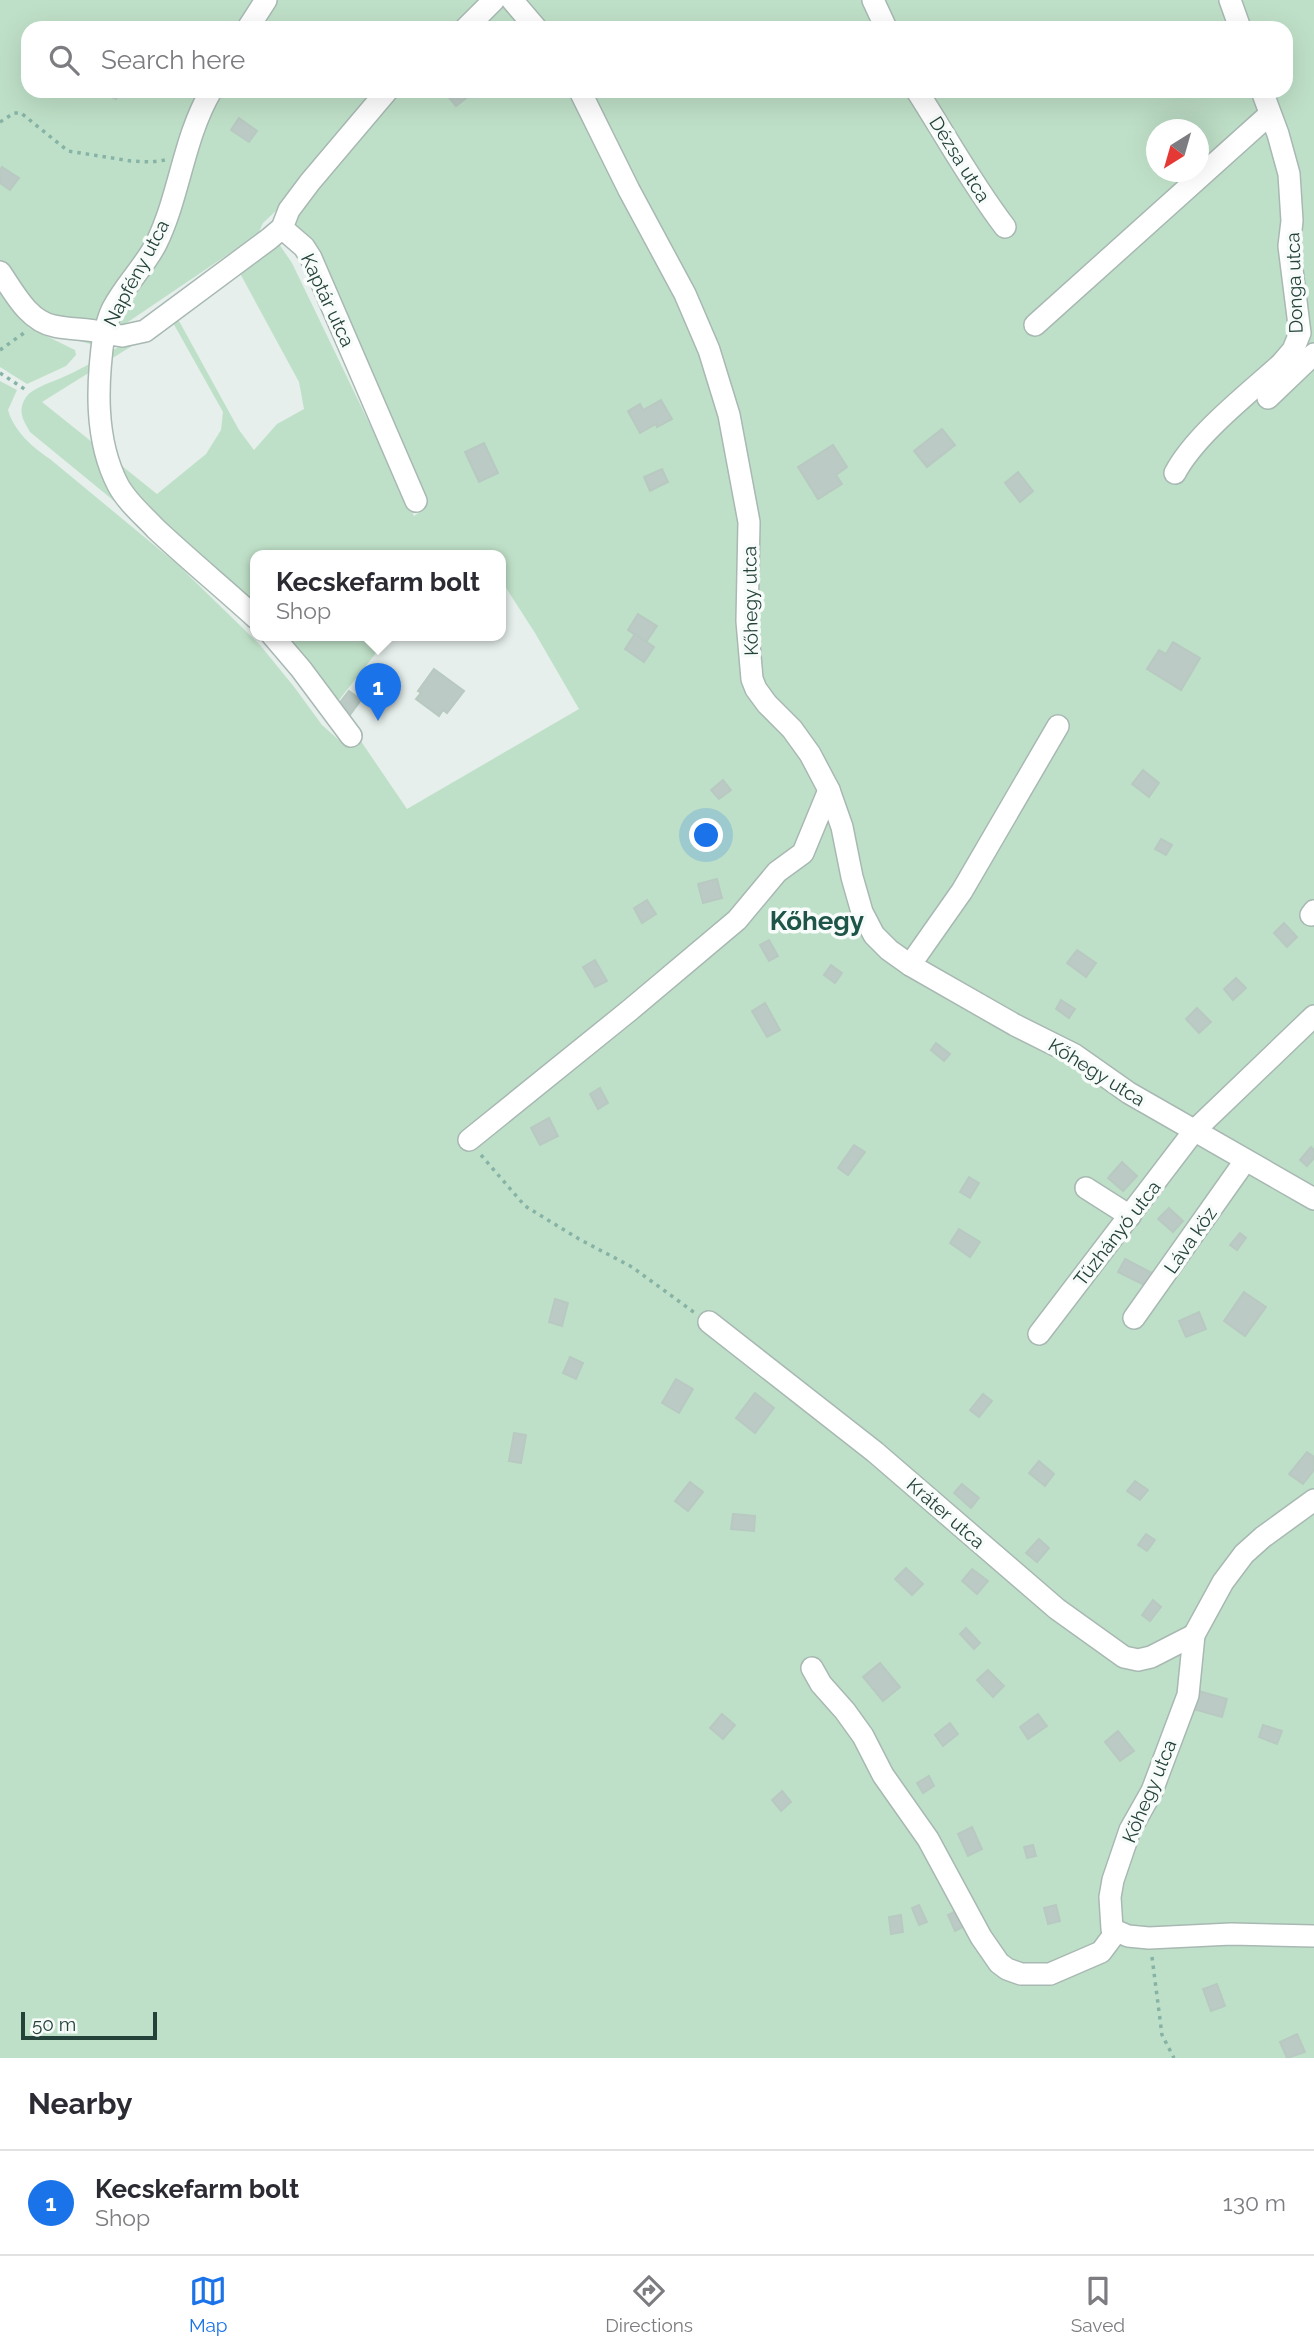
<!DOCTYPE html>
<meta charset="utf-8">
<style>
body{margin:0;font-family:Raleway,sans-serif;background:#f7f7f7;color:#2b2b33}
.compass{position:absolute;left:1146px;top:119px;width:63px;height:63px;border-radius:50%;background:#fff;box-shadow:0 7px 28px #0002;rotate:217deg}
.scale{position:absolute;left:21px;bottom:18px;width:136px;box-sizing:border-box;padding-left:7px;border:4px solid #24423a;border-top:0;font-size:19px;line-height:24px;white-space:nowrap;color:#24423a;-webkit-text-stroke:5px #f7fbf9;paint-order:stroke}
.you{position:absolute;left:707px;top:836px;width:24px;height:24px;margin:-18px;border:5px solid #fff;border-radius:50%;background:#1a73e8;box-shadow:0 0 0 10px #1a73e833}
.badge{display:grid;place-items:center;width:46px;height:46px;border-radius:50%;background:#1a73e8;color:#fff;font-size:23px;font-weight:700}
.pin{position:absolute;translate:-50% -58px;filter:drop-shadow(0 2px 4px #0008)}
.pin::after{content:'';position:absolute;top:37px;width:24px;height:21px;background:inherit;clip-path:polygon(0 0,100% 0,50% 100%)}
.popup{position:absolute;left:250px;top:550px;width:256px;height:91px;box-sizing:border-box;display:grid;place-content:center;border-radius:14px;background:#fff;filter:drop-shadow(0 2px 5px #0005);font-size:23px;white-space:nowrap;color:#7c7c81}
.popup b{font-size:26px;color:#2b2b33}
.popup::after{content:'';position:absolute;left:50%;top:100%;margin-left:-14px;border:14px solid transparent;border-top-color:#fff}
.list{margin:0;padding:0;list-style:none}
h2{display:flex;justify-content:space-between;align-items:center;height:91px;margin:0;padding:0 28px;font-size:30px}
h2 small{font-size:23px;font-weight:400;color:#7c7c81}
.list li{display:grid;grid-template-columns:46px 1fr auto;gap:21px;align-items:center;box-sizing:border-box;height:105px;padding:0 28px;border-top:2px solid #e1e1e2}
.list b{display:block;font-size:26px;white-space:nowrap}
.list p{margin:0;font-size:23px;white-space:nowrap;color:#7c7c81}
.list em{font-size:23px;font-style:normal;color:#7c7c81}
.icon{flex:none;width:38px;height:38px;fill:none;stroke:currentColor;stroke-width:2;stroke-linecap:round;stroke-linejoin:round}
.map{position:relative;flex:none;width:1314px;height:2058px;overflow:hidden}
.search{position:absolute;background:#fff;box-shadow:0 7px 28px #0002;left:21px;right:21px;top:21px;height:77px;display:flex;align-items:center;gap:18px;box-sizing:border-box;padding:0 24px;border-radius:21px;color:#7c7c81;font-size:26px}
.sheet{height:196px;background:#fff}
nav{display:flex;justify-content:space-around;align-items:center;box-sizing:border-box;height:98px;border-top:2px solid #e1e1e2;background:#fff;font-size:19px;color:#7c7c81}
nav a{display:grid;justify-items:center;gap:4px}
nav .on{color:#1a73e8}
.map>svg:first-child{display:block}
.green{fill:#bfe0c8;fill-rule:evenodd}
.building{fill:#bbcac4;stroke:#b8c9c2;stroke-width:2}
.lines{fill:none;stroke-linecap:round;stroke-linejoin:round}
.minor-casing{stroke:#a8b8b2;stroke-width:24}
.path{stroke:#86b3a5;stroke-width:3.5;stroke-dasharray:3.5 5;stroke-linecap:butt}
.minor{stroke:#fff;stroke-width:21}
.labels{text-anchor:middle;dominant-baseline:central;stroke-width:7;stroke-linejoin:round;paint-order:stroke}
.street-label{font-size:19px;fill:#24423a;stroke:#f7fbf9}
.district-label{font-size:26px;font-weight:bold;fill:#1f5548;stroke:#f7fbf9}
</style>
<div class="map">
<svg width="1314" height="2058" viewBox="0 0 1314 2058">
<rect width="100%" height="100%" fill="#e6efeb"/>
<g class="green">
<path d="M0,0H1314V2058H0V381L17,390L8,410C14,431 32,447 50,459L177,564L260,645L295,688L322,725L340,741L354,731L407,809L579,709L535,633L501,580L500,555H484L482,552L476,555H256L255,627L175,551L30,432C23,420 17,411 26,397C33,388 49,383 59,379C100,361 137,335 173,310L239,430L254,450L277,424L304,409L299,382L236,266L269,241L279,244L292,263L414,516L421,511L279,208L263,223L258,234L94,345L28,327L75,350L76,355L66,366L27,384L0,367ZM28,28H1286V91H28ZM1156,130H1198V172H1156ZM172,321L223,412L221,430L206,454L157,494L42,402Z"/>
<polygon points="263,635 390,635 332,709"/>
</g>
<g class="building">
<polygon points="107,91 120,91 116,99 105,94"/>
<polygon points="450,91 475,91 456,106 446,94"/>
<polygon points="239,118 257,131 249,142 231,130"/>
<polygon points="2,167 19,178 10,190 0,183 0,170"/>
<polygon points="661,400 672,419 657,427 656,424 640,433 628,411 640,404 643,410"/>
<polygon points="942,429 955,445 927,467 914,451"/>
<polygon points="484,443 498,473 479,482 465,452"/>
<polygon points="833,445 847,467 836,475 842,484 818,499 798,467"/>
<polygon points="662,469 668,482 650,491 644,477"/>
<polygon points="1018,472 1033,491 1020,502 1005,483"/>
<polygon points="638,614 657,626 646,642 628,630"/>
<polygon points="635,634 654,647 644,662 625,649"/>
<polygon points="1173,642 1200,658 1181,690 1147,669 1159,650 1166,654"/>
<polygon points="434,669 464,691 447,713 443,710 439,716 416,699 421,693 418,691"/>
<polygon points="349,691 361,700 346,720 334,710"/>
<polygon points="1143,770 1159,783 1149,797 1132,784"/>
<polygon points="723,780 731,790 719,799 711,790"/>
<polygon points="1161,839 1172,845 1166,855 1155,849"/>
<polygon points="717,879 722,898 703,903 698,884"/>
<polygon points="647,900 656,914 642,923 634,908"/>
<polygon points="1284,923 1297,937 1287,947 1274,933"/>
<polygon points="769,940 778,956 769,961 760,945"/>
<polygon points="1077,950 1096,963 1086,977 1067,963"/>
<polygon points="595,960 607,981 595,987 583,967"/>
<polygon points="831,965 842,973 835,983 824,975"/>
<polygon points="1236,978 1246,988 1233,1000 1224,989"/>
<polygon points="1061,1000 1075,1009 1069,1018 1056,1009"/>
<polygon points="765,1003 780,1030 767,1037 752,1011"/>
<polygon points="1197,1008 1211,1022 1199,1033 1186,1019"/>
<polygon points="936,1043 950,1054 944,1061 931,1050"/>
<polygon points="600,1088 608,1103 598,1109 590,1094"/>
<polygon points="549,1118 558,1136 540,1145 531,1128"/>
<polygon points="854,1145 865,1152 848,1175 838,1168"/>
<polygon points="1311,1147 1314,1150 1314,1158 1307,1166 1300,1160"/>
<polygon points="1122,1162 1137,1176 1123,1191 1108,1178"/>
<polygon points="969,1177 979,1183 970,1198 960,1192"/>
<polygon points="1169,1208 1183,1221 1173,1232 1158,1219"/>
<polygon points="959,1229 980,1242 970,1257 950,1243"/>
<polygon points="1240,1233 1246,1238 1237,1250 1230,1245"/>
<polygon points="1125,1259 1152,1273 1146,1286 1118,1272"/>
<polygon points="1244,1292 1266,1307 1245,1336 1224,1321"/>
<polygon points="555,1299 568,1303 562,1326 549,1322"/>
<polygon points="1199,1312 1206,1329 1186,1337 1179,1321"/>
<polygon points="570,1357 583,1363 576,1379 563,1373"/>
<polygon points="676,1379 693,1389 679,1413 662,1403"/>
<polygon points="755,1393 774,1408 755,1433 736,1418"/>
<polygon points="983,1394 992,1401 979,1417 970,1410"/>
<polygon points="514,1433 526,1435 521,1463 509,1461"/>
<polygon points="1307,1452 1314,1457 1314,1470 1303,1484 1289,1474"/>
<polygon points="1039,1461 1054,1474 1045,1486 1029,1473"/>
<polygon points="1135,1481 1148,1490 1140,1500 1127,1491"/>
<polygon points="690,1482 703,1492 688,1511 675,1501"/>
<polygon points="962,1484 979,1498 971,1508 954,1493"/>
<polygon points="733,1514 755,1516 754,1531 731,1529"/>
<polygon points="1146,1534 1155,1540 1147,1551 1138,1545"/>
<polygon points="1039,1539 1049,1548 1037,1562 1026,1553"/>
<polygon points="906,1568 923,1584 912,1595 895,1579"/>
<polygon points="972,1569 988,1581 977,1594 962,1581"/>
<polygon points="1153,1600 1161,1607 1150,1621 1142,1615"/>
<polygon points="966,1628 980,1643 974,1649 960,1634"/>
<polygon points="880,1663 900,1687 883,1701 863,1677"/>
<polygon points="988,1670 1004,1686 993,1697 977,1680"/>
<polygon points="1195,1690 1227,1699 1222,1717 1190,1708"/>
<polygon points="722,1714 735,1725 723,1739 710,1728"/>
<polygon points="1038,1714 1047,1726 1028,1739 1020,1727"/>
<polygon points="950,1723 958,1734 943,1746 935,1735"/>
<polygon points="1263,1725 1282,1731 1277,1744 1259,1737"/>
<polygon points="1118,1731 1134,1751 1120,1761 1105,1742"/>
<polygon points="929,1776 934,1786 923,1793 917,1783"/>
<polygon points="782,1791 791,1802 781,1811 772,1800"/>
<polygon points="972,1827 982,1849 968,1856 958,1834"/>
<polygon points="1033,1845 1036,1856 1027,1858 1024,1847"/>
<polygon points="919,1905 927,1922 919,1925 912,1908"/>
<polygon points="1056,1905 1060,1921 1048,1924 1044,1908"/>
<polygon points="956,1911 964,1926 955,1931 948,1915"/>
<polygon points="901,1915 903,1932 891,1934 889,1917"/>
<polygon points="1217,1984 1225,2006 1211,2011 1203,1989"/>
<polygon points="1297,2034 1305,2052 1287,2058 1280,2042"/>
</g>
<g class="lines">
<g class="minor-casing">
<g id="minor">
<polyline points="512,0 536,28"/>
<polyline points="873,0 886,28"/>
<polyline points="1230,0 1240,28"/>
<polyline points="248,28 266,0"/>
<polyline points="466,28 494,0"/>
<polyline points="580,91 629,190 685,294 709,350 729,415 749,522 747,621 752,679 756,689 767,704 792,729 810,754 829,790 842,827 852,877 862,912 874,935 889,950 910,965 1015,1025 1075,1055 1129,1093 1314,1199"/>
<path d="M917,91C946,136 972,184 1005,227"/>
<polyline points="282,228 304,247 311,258 416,501"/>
<path d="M0,272C14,292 28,321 54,326C71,330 87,328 104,333C107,325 109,315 113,308C125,285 144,267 156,244C180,195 183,139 211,91"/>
<polyline points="1035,325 1270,114"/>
<polyline points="1268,398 1314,354"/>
<path d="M1175,473C1196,434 1248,394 1281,364L1293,350L1300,333L1289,246L1292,221L1289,174L1278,134L1262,91"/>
<path d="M256,618C223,588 188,559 156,529C143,515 127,502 118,485C94,439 97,382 104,333L122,336L145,331L269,239L282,228L289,210L310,182L387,91"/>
<polyline points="272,635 301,669 351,736"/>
<polyline points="1311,915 1314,911"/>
<polyline points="910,965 962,891 1058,726"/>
<polyline points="469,1140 630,1010 737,920 777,872 803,853 829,790"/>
<polyline points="1086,1188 1130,1216"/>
<polyline points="1134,1318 1245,1161"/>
<polyline points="709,1322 875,1452 1057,1609 1124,1657 1138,1660 1151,1657 1194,1635"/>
<polyline points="1039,1334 1194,1131 1314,1016"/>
<polyline points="1314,1500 1263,1537 1244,1554 1223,1582 1194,1635 1188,1695 1152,1791 1130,1830 1113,1880 1110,1897 1112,1929 1128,1936 1149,1938 1231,1934 1314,1936"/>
<polyline points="812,1668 821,1684 845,1711 863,1736 883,1775 928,1839 981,1937 999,1963 1007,1969 1021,1974 1050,1974 1101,1952 1116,1932"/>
</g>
</g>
<g class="path">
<polyline points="0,122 14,113 21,113 68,151 131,161 151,162 166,160"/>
<polyline points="0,350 24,333"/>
<polyline points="0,373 26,390"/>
<polyline points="481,1155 525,1206 579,1239 632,1267 695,1313"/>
<polyline points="1152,1957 1162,2035 1174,2058"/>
</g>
<use href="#minor" class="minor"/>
</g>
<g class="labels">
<g class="street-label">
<text transform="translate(960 159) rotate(58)">Dézsa utca</text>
<text transform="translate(136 273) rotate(-62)">Napfény utca</text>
<text transform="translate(1294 283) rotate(-92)">Donga utca</text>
<text transform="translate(328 300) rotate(65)">Kaptár utca</text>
<text transform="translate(750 601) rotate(-91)">Kőhegy utca</text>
<text transform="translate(1097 1072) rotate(32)">Kőhegy utca</text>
<text transform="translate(1117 1233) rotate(-52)">Tűzhányó utca</text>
<text transform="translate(1190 1240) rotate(-55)">Láva köz</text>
<text transform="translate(946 1513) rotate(41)">Kráter utca</text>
<text transform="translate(1149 1791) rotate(-67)">Kőhegy utca</text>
</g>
<g class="district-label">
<text x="817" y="921">Kőhegy</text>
</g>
</g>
</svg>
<svg class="compass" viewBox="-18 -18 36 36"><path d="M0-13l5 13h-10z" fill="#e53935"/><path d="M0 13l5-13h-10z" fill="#7c7c81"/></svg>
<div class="scale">50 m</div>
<div class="you"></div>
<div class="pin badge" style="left:378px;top:721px">1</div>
<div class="popup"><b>Kecskefarm bolt</b>Shop</div>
<div class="search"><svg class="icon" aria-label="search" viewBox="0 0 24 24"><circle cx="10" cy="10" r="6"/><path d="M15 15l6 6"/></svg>Search here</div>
</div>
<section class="sheet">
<h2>Nearby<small></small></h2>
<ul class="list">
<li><span class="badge">1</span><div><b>Kecskefarm bolt</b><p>Shop</p></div><em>130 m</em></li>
</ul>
</section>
<nav>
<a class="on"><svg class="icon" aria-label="map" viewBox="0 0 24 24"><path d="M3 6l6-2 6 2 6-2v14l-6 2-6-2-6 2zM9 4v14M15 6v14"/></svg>Map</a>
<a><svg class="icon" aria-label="directions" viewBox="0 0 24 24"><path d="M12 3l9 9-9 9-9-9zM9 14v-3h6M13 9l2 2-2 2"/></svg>Directions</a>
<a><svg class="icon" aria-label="saved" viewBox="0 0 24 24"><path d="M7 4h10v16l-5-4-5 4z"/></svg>Saved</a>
</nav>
